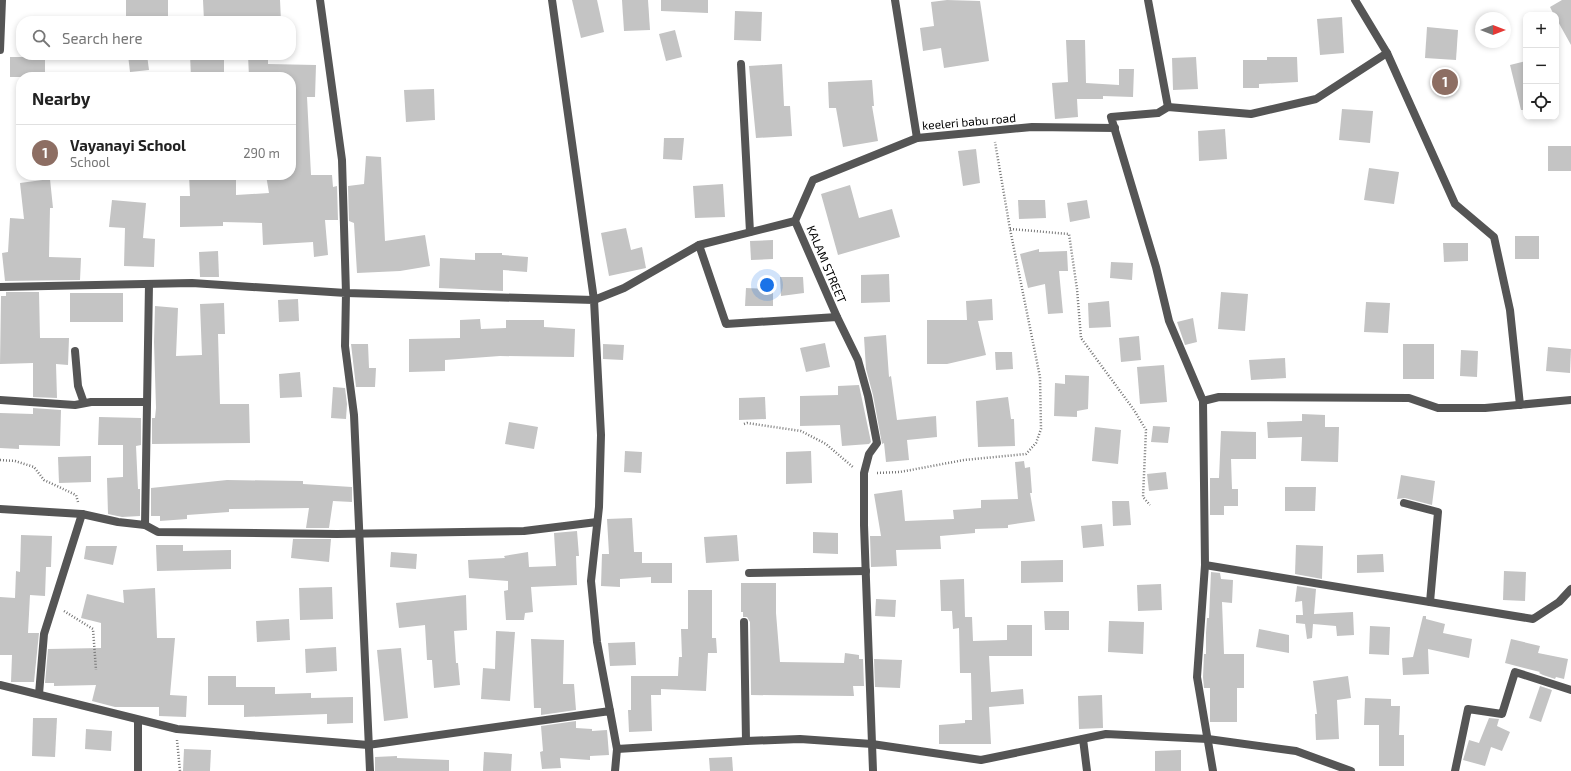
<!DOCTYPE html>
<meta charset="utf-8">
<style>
body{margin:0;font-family:"Exo 2",sans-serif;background:#f6f6f6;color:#222}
.controls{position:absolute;right:12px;top:12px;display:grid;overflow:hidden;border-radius:8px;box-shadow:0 2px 6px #0003}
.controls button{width:36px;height:36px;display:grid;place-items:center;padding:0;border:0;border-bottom:1px solid #e0e0e0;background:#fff;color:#222;font:20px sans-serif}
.compass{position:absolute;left:1475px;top:12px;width:36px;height:36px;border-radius:50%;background:#fff;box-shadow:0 2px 6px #0003;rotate:90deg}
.you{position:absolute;left:767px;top:285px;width:14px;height:14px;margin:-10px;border:3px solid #fff;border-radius:50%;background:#1a73e8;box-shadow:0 0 0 6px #1a73e833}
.badge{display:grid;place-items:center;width:26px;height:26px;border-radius:50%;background:#000;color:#fff;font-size:13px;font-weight:700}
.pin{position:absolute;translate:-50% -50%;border:2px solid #fff;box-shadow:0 1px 4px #0006}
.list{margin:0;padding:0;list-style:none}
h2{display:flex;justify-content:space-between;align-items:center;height:52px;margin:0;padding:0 16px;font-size:17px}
h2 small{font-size:13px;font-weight:400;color:#767676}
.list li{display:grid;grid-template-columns:26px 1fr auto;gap:12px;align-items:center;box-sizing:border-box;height:56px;padding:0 16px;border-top:1px solid #e0e0e0}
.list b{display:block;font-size:15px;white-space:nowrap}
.list p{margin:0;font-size:13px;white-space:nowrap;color:#767676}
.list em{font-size:13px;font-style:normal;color:#767676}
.icon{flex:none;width:22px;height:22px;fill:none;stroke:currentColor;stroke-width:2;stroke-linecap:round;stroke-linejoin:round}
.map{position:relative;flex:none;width:1571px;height:771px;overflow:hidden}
.search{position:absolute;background:#fff;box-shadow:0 2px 6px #0003;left:16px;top:16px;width:280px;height:44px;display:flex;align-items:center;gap:10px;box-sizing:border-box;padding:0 14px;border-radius:16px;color:#767676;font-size:15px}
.panel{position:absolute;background:#fff;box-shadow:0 2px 6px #0003;left:16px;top:72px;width:280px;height:108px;border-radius:16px}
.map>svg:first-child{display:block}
.building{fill:#c4c4c4}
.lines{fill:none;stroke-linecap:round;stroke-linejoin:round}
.path{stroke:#777;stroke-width:2.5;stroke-dasharray:1 2;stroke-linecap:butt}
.minor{stroke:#555;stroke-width:8}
.labels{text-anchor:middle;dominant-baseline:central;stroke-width:4;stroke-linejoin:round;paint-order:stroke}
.street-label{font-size:12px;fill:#000;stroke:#fff}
</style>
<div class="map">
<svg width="1571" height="771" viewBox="0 0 1571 771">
<rect width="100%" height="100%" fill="#fff"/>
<g class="building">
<polygon points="126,0 168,0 168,21 153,21 153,17 126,17"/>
<polygon points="203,0 280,0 281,21 245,21 245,20 204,21"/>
<polygon points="572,0 597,0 604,32 581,38"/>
<polygon points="622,0 648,0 650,30 624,31"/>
<polygon points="661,0 708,0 708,13 661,11"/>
<polygon points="947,0 980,1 989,61 944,68 941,48 923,51 920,28 934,26 931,2"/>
<polygon points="1562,0 1571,0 1571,45 1556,18 1556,15 1554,15 1550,7"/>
<polygon points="735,11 762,12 761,41 734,40"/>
<polygon points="1342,17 1344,53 1320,55 1317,19"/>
<polygon points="1427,27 1458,30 1456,60 1425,58"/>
<polygon points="675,30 682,57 666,61 659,34"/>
<polygon points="1066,40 1085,40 1086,83 1119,85 1119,69 1134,69 1133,97 1103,96 1103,99 1077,99 1078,117 1055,119 1052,83 1068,82"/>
<polygon points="128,55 147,55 149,70 130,72"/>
<polygon points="190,55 224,55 224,77 191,77"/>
<polygon points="248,55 268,55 268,64 316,65 315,97 307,97 311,175 332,175 333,187 337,186 338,220 325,220 328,255 314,257 313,242 263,245 262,223 223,222 223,226 180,227 180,196 190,196 189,175 236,175 236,195 269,193 266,175 291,175 291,77 249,77"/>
<rect x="10" y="57" width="35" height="20"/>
<polygon points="1196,57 1198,89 1173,90 1172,58"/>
<polygon points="1267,57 1297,57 1298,82 1259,84 1259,88 1243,88 1243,60 1267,60"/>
<polygon points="1526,61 1526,110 1521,110 1510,65"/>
<polygon points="782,64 784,106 790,106 792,136 756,138 749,66"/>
<polygon points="872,80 874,106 872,106 878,141 843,147 836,108 829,108 828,82"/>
<polygon points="434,89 435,120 406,122 404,90"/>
<polygon points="1342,109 1373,111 1370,143 1339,140"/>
<polygon points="1225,129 1227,159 1199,161 1198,131"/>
<polygon points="664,138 684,138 682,160 663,159"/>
<rect x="1548" y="146" width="23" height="25"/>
<polygon points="976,149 980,183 963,186 958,151"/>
<polygon points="366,156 381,157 385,241 425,235 430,266 400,271 357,273 354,223 349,221 348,186 364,184"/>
<polygon points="1369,168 1399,172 1394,204 1364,200"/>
<polygon points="50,179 53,208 50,208 49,257 81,258 80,280 5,281 2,253 8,252 10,218 24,219 20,183"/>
<polygon points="723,184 725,217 695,218 693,186"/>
<polygon points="850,185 859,218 892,209 900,237 838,255 821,194"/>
<polygon points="112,200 146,203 143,238 155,239 154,267 124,266 125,228 109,227"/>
<polygon points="1018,200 1045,200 1046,218 1019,219"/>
<polygon points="1087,200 1090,218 1070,222 1067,203"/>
<polygon points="626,228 631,250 642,247 646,268 609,276 601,233"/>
<rect x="1515" y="236" width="24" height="23"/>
<polygon points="773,240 773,259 751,260 750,241"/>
<polygon points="1443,243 1468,243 1468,261 1444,262"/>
<polygon points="1039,249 1039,252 1067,251 1068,271 1059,271 1063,313 1048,314 1045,284 1028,288 1020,254"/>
<polygon points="218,251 219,277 200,277 199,252"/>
<polygon points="475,253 502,253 502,255 528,257 527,272 503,270 503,291 439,288 440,258 475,260"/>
<polygon points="1111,262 1133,263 1132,280 1110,278"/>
<polygon points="889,274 890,302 861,303 861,275"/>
<polygon points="780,277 803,277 804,293 781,296"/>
<polygon points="746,288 773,289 773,306 745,306"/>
<polygon points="6,292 39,292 40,338 69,338 68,365 56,364 57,398 33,397 33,363 0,364 1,296 6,296"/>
<polygon points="1221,292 1248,294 1245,331 1218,329"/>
<rect x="70" y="293" width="53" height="29"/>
<polygon points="298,299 299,321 279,322 278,300"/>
<polygon points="992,299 993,320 978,321 986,355 947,364 927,364 927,320 967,320 966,301"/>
<polygon points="1109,301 1111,327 1089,328 1088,303"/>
<polygon points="1366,302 1390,303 1388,333 1364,332"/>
<polygon points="224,303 225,334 218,334 220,404 249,404 250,443 152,444 152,418 155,418 156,408 154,342 155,306 178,308 176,356 202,355 200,304"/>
<polygon points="1193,318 1197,342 1185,345 1177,322"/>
<polygon points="480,319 481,329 506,328 506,320 544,320 544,327 575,329 574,357 500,356 445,360 445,371 409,372 409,339 460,338 460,320"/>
<polygon points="886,335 889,377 891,376 897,420 936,416 937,437 907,440 909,460 886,462 884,443 882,444 873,395 866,369 864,337"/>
<polygon points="1139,336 1141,360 1121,362 1119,338"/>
<polygon points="825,343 830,367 806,372 800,348"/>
<polygon points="351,344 368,344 369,368 376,368 375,387 356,387"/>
<polygon points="603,344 624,345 623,360 603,359"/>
<rect x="1403" y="344" width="31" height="35"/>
<polygon points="1548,347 1571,349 1570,373 1546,371"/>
<polygon points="1461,350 1478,351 1477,377 1460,376"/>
<polygon points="995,352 1012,352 1013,369 996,370"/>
<polygon points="1285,358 1286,378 1251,380 1249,360"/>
<polygon points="1164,365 1167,402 1140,404 1137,367"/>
<polygon points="300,372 302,397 280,398 279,374"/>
<polygon points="1065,375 1089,376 1088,409 1077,411 1077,417 1054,416 1055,383 1065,384"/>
<polygon points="859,385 871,442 869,444 842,446 840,425 800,426 800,396 838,395 838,386"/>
<polygon points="333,387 345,388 347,404 346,419 331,418"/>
<polygon points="765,397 766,419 739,420 739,398"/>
<polygon points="1008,397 1011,419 1014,419 1015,446 978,447 976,401"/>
<polygon points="33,408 61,410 60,446 19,445 19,449 0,448 0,413 33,414"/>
<polygon points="1302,414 1325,415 1325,427 1339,427 1338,462 1301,461 1302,437 1268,438 1267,422 1302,421"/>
<polygon points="99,417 141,418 141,445 136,446 138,489 140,489 140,516 122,517 108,514 107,478 123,477 123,445 98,445"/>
<polygon points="509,422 538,427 534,449 505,444"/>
<polygon points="1153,426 1170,427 1168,443 1151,442"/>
<polygon points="1095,427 1121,430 1118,464 1092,461"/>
<polygon points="1221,431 1256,432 1256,459 1231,459 1232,489 1238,489 1238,506 1224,506 1224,515 1210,515 1210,478 1219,478"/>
<polygon points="625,451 642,452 641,473 624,472"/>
<polygon points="811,451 812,483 786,484 786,452"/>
<polygon points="91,456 91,482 59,483 58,457"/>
<polygon points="1024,461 1025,468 1030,467 1032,493 1030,493 1035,521 1008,525 1008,528 975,529 975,533 940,536 941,549 896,550 897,566 871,567 870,536 881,536 874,494 902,490 905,521 954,519 953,510 981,508 981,500 1018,499 1015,462"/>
<polygon points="1166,472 1168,489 1149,491 1147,474"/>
<polygon points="1401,475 1435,481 1432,505 1405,498 1397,499"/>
<polygon points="227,480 303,481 303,484 352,487 352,502 333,501 329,528 306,528 309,508 229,509 229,512 187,515 187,519 160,521 160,516 151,516 151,488"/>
<polygon points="1285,487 1316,487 1315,511 1285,511"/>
<polygon points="1112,501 1129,501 1131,525 1113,526"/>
<polygon points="632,518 634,552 642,552 642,563 672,563 672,583 651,583 651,577 620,579 620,587 601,586 602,554 609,554 607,519"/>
<polygon points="1102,524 1104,546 1083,548 1081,526"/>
<polygon points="577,531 579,556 576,556 577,585 531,587 533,612 525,613 524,620 506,620 504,591 508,590 508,581 469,578 468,560 505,558 504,556 528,552 529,567 556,566 554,533"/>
<polygon points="813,532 838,533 838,554 813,553"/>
<polygon points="21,535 52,536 51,567 46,567 45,596 30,595 28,633 39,633 34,682 11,682 12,655 0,655 0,597 15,598 16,571 20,572"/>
<polygon points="737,535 739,561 706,563 704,537"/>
<polygon points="293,539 331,539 329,562 291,558"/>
<polygon points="156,545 183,545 183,551 231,550 231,569 157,571"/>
<polygon points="1296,545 1323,546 1322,579 1295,574"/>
<polygon points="86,546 117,546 113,565 84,559"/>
<polygon points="391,552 417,554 416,569 390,567"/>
<polygon points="1383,554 1384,572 1357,573 1357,555"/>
<polygon points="1063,560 1063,582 1021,583 1021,561"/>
<polygon points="1504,571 1526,572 1525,601 1503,600"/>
<polygon points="1211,572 1220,573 1221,579 1233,580 1232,603 1222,602 1224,654 1244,654 1244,688 1237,688 1237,722 1210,722 1210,688 1204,688 1203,677 1204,654 1206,654 1206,633 1207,618 1209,618"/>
<polygon points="964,579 965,617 972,617 973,641 1007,640 1007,625 1032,625 1032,656 989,656 991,692 1023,689 1024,704 989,707 991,744 939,744 939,725 965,723 965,720 972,720 971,673 960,673 959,628 953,629 952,611 941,611 940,580"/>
<polygon points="741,583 776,583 776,613 780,662 844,663 845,653 859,655 859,659 863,659 864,686 853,686 854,696 751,695 750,622 747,617 743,617 743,612 741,612"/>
<polygon points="1161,584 1162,610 1138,611 1137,585"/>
<polygon points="1297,586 1316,589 1314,614 1353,612 1354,635 1337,636 1336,626 1313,624 1312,638 1307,639 1305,624 1296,623 1296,615 1303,615 1302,601 1295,602"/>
<polygon points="332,587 333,619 300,620 299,588"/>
<polygon points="155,588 157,638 175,638 170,695 187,696 186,717 159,716 159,707 115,707 92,701 96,685 54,686 54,683 45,683 48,649 101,648 101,623 81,618 87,594 124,603 123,590"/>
<polygon points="688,590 712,590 712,638 716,638 717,653 708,653 706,691 661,689 661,695 651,695 652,731 629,732 628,710 631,710 631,676 678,676 679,657 682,657 681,629 688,629"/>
<polygon points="466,595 467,630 454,631 456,663 458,663 460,685 434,688 432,660 427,660 425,625 399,628 396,603"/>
<polygon points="876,599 896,600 895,617 875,616"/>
<polygon points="1044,611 1069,611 1069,630 1045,630"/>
<polygon points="1423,616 1426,616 1426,619 1445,624 1443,633 1472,639 1469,658 1428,649 1429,674 1403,675 1402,658 1413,657"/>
<polygon points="289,619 290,640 257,642 256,621"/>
<polygon points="1109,621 1144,622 1143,654 1108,652"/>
<polygon points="1370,626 1390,627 1389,655 1369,654"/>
<polygon points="1259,629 1289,635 1289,653 1256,647"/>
<polygon points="496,631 515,632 510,701 481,699 483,668 495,669"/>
<polygon points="531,639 564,640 563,684 574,684 576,710 541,715 541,708 534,708"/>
<polygon points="1511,639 1540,646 1538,653 1568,659 1564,679 1556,677 1555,679 1543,675 1539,673 1540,672 1505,663"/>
<polygon points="635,642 636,665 610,666 608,643"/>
<polygon points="336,647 337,671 306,673 305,649"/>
<polygon points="401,648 408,718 384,721 377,650"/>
<polygon points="874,659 902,660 900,688 875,687"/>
<polygon points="208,676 236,676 236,687 275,687 275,694 311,693 311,698 353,697 353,723 327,724 327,714 244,717 244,705 208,705"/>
<polygon points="1348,676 1351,698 1337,700 1339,739 1316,740 1315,714 1317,714 1313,681"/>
<polygon points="1540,686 1552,690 1541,722 1529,718"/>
<polygon points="1102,695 1103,728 1079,729 1078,696"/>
<polygon points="1365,698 1391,699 1391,706 1400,706 1399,735 1404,735 1404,766 1379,766 1379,725 1364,725"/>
<polygon points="33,718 57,718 55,757 32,756"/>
<polygon points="1489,718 1499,719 1497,726 1510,732 1502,751 1491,747 1485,766 1463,760 1469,740 1479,743"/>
<polygon points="576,721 576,728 592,729 592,731 607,730 609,755 590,756 590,760 560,758 561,768 542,769 540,752 543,751 541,726"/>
<polygon points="86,729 112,731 111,751 85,749"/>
<polygon points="184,749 211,750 210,771 183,771"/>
<polygon points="1181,750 1181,771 1155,771 1155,751"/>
<polygon points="484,752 512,754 511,771 483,771"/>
<polygon points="397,756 397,758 449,760 449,771 375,771 375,757"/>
<polygon points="732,757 733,771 710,771 709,758"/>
</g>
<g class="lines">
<g class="path">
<polyline points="1010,229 1069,234 1077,289 1081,338 1134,410 1146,430 1143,497 1150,505"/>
<polyline points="744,424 747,423 801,431 826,444 854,468"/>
<polyline points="0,460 15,461 34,467 44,480 76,495 78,502"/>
<polyline points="877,473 900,472 964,460 1026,454 1036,443 1041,429 1040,377 1010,229 995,142"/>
<polyline points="64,611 93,629 96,670"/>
<polyline points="177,740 180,771"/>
</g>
<g class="minor">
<polyline points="320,0 342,160 346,293 594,300 601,435 599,507 591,581 597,642 610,711"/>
<polyline points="552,0 594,300 624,288 699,245 795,221 813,180 917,138"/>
<polyline points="895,0 917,138 1032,127 1115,128"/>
<polyline points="1148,0 1168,107"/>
<polyline points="0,50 2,0"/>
<polyline points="1387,53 1455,204 1494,237 1510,310 1520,405"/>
<polyline points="741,64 750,232"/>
<polyline points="795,221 837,317"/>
<polyline points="699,245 726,324 837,317 858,360 868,396 877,443 869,454 864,473 864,525 873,771"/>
<polyline points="0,287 192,283 346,293 345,346 354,415 370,771"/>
<polyline points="75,351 78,386 84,403"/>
<polyline points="0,400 75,405 91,402 147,402"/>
<polyline points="1203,401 1219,397 1409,398 1438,408 1485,408 1571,400"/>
<polyline points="1404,503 1438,512 1430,602"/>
<polyline points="0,509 82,514 44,634 39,694"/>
<polyline points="82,514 118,522 145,525 149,284"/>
<polyline points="145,525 158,532 337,534 524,531 597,522"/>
<polyline points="1205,565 1533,619 1559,602 1571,589"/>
<polyline points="749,573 866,571"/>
<polyline points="744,622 746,741"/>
<polyline points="0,685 177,729 368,745 610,711 617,749 746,741 800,739 872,744 981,760 1106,734 1208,739 1296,751 1351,771"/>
<polyline points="138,720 138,771"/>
<polyline points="1083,739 1087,771"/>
<polyline points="615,771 617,749"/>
<polyline points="1213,771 1197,677 1205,565 1203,401 1169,321 1156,267 1111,117 1158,113 1168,107 1251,114 1316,99 1387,53 1355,0"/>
<polyline points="1455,771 1468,709 1502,714 1515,672 1571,690"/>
</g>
</g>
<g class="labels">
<g class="street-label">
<text transform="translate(969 121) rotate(-5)">keeleri babu road</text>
<text transform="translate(827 264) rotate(67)">KALAM STREET</text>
</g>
</g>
</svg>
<div class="controls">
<button>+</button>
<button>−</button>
<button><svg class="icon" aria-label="locate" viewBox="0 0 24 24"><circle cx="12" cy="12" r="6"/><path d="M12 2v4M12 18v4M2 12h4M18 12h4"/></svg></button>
</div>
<svg class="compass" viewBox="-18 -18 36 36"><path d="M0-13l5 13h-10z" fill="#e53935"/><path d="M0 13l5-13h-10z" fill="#767676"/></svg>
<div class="you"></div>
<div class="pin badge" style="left:1445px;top:82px;background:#8d6e63">1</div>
<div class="search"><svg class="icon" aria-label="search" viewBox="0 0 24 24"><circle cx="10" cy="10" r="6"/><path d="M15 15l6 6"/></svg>Search here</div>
<section class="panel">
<h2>Nearby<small></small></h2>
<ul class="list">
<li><span class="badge" style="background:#8d6e63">1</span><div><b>Vayanayi School</b><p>School</p></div><em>290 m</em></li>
</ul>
</section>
</div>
